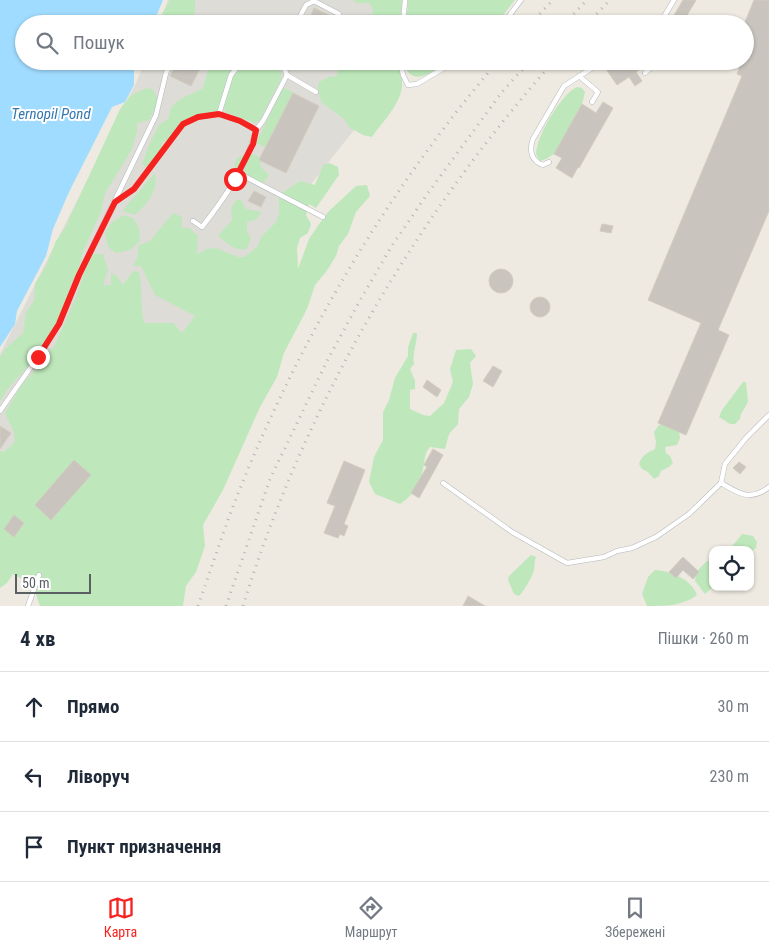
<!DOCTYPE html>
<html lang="uk">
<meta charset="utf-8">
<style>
body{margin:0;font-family:"Roboto Condensed",sans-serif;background:#f6f6f7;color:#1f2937}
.controls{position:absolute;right:15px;bottom:15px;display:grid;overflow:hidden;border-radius:10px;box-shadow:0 1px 4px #0004}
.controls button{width:45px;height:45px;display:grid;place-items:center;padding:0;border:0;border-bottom:1px solid #e0e1e3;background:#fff;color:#1f2937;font:25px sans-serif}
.scale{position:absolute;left:15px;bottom:12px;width:76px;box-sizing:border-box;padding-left:5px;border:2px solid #5a5f64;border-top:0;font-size:14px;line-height:18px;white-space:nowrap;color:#5a5f64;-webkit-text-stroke:4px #fff;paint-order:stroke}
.stop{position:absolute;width:15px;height:15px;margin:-11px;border:4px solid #f6221f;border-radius:50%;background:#fff}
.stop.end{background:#f6221f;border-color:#fff;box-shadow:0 1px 5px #0008}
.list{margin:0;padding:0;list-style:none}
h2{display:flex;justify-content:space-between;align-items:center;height:65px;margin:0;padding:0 20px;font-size:21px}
h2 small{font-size:16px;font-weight:400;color:#747a83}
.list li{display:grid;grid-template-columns:32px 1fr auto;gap:15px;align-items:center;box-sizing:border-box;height:70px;padding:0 20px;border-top:1px solid #e0e1e3}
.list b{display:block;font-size:19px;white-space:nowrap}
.list em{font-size:16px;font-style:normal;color:#747a83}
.icon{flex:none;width:28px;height:28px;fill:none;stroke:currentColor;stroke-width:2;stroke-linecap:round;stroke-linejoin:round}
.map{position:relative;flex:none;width:769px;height:606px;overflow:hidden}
.search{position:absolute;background:#fff;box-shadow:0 1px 4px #0004;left:15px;right:15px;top:15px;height:55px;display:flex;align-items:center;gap:12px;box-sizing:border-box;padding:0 18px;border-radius:28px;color:#747a83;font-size:19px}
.sheet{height:275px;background:#fff}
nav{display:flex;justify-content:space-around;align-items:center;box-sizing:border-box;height:70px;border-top:1px solid #e0e1e3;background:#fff;font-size:14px;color:#747a83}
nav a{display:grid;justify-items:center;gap:2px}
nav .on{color:#f6221f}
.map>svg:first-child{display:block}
.industrial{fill:#dedcd6}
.green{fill:#bee8bb}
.water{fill:#a0dcff}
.building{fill:#c9c5be;stroke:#d3ccbf}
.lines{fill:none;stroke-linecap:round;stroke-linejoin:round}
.service-casing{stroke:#b4b8bd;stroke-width:5.5}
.service{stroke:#fff;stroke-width:4.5}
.rail{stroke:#b3b4b5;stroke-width:3;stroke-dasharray:1 6;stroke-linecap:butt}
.route{stroke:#f6221f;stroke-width:6}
.labels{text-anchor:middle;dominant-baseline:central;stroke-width:4;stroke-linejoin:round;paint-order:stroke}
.water-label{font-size:15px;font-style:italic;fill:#3478b0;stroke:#fff}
</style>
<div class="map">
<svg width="769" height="606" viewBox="0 0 769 606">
<rect width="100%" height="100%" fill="#eeeae1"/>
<g class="industrial">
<polygon points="168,0 385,0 382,24 159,24"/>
<polygon points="145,61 379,61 377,101 242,271 144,475 0,486 0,354 136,83"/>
</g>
<g class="green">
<polygon points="170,0 195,0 195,14 182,24 164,24 161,16"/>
<polygon points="353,0 402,0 401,24 372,24 373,9 369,3 357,3"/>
<polygon points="408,0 515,0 496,24 406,24"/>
<path d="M223,61H242L241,67L247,61H276L282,74L280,81L260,120L255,123L227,113L224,109L214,113L191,118L184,129L162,143L161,157L149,169L142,164L149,145L159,125L169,118C169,99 190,96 203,88L208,70L221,65Z"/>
<path d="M333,61H397C398,68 402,74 402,81C404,101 383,121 372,137L363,135L350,128L344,119L321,102L318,88L319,82L331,76L336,77L338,71Z"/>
<path d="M403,61H448C432,72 411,90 403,61Z"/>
<path d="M577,87L582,88L585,92L582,104L554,154L546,159L540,161L536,154C536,137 561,94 577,87Z"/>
<polygon points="146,88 152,89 157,97 157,105 149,120 137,123 137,132 131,151 105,193 101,212 84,249 77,274 69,288 70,302 59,320 55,335 7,390 0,401 0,357 6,348 23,333 26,312 34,301 35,284 47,264 56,241 65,228 120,109 130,96"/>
<polygon points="283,88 287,89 293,93 265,147 256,143"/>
<polygon points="250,153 259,157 261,167 269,175 264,182 256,183 244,170 236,169 234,166 237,158"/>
<path d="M329,163L338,167L339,175L316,208L309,204L306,215L311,224L308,233L300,238L297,248L298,269L309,239L317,227L329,211L356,186L367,185L370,196L356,212L348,234L339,246L336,256L326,272L315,285L307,309L284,353L277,377L260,407L223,490L203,525L205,546L196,572L186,586L183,606H40L33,585L13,574L7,583L0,588V451L4,452L15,442L14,432L5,413L21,386L37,368L46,354L54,347L74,302L91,254H103L108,270L103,285H111V273L117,276L123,285L133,271L139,272C143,289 140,306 144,323H173L182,333L195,316L155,295L141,266H133L137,258L139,245L150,241L173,213L182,217V228H189L198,236L197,254L207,249L216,248L238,257H244L257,247L262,236L276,222L279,213V195L300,181L315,185L323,165Z"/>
<path d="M155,173C158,192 148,202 135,215L123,211L127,205Z"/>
<path d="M236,200H241L246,209L261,212L257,219L247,222V232L251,238L247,249C234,251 228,244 218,236L232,220L231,208Z"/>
<polygon points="124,215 133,218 139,228 140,241 130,250 116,253 108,247 105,233 112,222"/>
<path d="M413,333H417C417,344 412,353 414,364L410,369L415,381V389L410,390V409L423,415L430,416L444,403L453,382L450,369L456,350L471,349L476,356L470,363L473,384L469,397L459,409L458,424L449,434L445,449L430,447C424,453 425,461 423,469C421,483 412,497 400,504L375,494L369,482L374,457L383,440V412L389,400L395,378L408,356V347Z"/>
<polygon points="743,382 746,382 748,402 741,414 740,419 735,424 730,424 719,417 722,410"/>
<path d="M667,424L679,431L680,438L677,445L665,447L666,453L670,456L673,463L669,467L661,471L659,476L654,479L648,472L642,469L639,464C642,455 647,453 655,449L656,442L654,432L659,425Z"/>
<polygon points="742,534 753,536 757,542 756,548 750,552 750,550 729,550"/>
<path d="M531,555L536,557C534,562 535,565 534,570C533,576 523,592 519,596L514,594L508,580L509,576Z"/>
<polygon points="707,561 713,561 713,587 705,594 695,581 696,572"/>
<path d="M655,570C671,571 691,579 697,595C683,606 666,606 647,606L642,594L648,577Z"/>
</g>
<polygon class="water" points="0,0 163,0 153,24 24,24 24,61 132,61 134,70 134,85 125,102 112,107 69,192 53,229 46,256 17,311 15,324 0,347"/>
<g class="building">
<polygon points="683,0 696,0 682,24 669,24"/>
<polygon points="754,0 769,0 769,211 718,330 729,335 686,435 658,423 701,323 648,300 742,76 737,74 742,61 745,61 745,22"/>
<polygon points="314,8 333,17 329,24 307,24"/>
<polygon points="181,61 204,61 191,86 170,76 177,63 180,64"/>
<polygon points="618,61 652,61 636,72 642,81 635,86 629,77 617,85 606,69"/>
<polygon points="293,93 319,106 286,173 259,160"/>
<polygon points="603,102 613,108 579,168 578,167 572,178 556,168 562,158 554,154 582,104 596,113"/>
<polygon points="254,191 266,197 261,207 248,201"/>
<polygon points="602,224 613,226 611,233 600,231"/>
<circle cx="501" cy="281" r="12"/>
<circle cx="540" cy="307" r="10"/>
<polygon points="493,366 502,371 493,387 483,381"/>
<polygon points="427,380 441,390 437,397 423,387"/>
<polygon points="0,426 11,433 0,449"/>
<polygon points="433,449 443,455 419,498 411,493 427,467 424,465"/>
<polygon points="74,460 91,475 51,520 35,505"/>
<polygon points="344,461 365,470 344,524 348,526 344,536 340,534 338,538 324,533 335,506 327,503"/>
<polygon points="739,462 746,467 740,474 733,468"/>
<polygon points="14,515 24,523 14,537 4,529"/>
<polygon points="683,557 699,572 693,579 683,570 676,578 669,572"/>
<polygon points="468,596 485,606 463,606"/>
</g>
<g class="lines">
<g class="service-casing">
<g id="service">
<polyline points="296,24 306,5 314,1 339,14 340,24"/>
<polyline points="403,24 405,0"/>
<polyline points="503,24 521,0"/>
<polyline points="657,24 662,20 674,0"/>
<polyline points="400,61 403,75 408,85 417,84 456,61"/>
<polyline points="645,73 658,61"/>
<polyline points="287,75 316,92"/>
<polyline points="579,76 598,92 592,102"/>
<polyline points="219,114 231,75 242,61"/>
<path d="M549,162L543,165C531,161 529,150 533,139L564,86L603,61"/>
<polyline points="238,173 323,217"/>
<polyline points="116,201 134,189 183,124 198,117 219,114 240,121 256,130 263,121 287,75 281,61"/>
<path d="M193,221L202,227C224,199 247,166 256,130"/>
<polyline points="0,411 38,357 59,324 79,275 156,115 166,73 172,61"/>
<path d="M443,483L512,532L567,563L604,557L617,551L632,548L656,537L689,514L721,483C738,493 750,502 769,487"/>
<polyline points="721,483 725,464 746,438 769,415"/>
<polyline points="28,606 39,575"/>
</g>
</g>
<use href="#service" class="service"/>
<g class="rail">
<polyline points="530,24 553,0"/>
<polyline points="564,24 587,0"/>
<polyline points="587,24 610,0"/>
<path d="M198,606C211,569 223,532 237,496C300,338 388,190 498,61"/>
<polyline points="226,606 270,479 327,361 358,304 391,247 428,193 502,92 530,61"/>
<path d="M243,606C305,405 414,219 554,61"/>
</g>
</g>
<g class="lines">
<polyline class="route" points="38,357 59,324 79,275 115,202 134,189 183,124 198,117 219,114 240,121 256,130 253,144 235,179"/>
</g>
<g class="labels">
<g class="water-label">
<text x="51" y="114">Ternopil Pond</text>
</g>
</g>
</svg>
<div class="controls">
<button><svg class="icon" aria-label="locate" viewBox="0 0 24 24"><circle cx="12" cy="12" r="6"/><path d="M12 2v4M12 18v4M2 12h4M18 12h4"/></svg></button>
</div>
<div class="scale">50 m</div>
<div class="stop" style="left:235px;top:179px"></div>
<div class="stop end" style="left:38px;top:357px"></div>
<div class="search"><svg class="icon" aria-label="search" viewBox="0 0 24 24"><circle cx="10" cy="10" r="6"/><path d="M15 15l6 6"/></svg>Пошук</div>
</div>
<section class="sheet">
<h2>4 хв<small>Пішки · 260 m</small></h2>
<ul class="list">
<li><svg class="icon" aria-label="ahead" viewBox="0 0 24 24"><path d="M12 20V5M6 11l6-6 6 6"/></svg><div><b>Прямо</b></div><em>30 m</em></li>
<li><svg class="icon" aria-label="left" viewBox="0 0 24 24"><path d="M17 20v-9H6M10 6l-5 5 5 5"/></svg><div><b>Ліворуч</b></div><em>230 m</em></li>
<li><svg class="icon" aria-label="arrive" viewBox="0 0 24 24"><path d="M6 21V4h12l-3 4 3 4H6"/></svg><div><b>Пункт призначення</b></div></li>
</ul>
</section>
<nav>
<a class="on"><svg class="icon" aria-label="map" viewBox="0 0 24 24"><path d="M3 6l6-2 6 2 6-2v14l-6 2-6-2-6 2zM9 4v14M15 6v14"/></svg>Карта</a>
<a><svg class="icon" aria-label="directions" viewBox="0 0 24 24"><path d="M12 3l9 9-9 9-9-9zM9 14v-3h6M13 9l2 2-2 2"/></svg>Маршрут</a>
<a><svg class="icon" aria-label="saved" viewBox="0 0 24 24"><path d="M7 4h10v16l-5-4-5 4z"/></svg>Збережені</a>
</nav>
